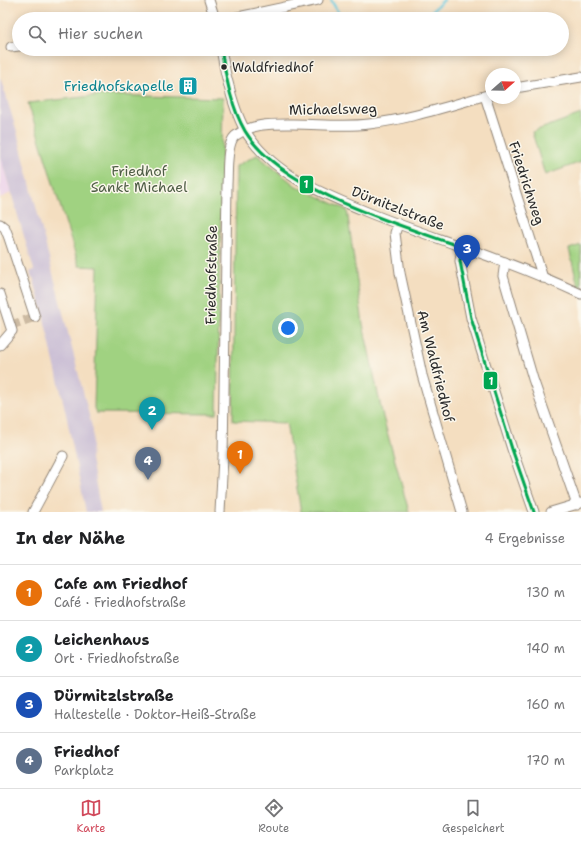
<!DOCTYPE html>
<html lang="de">
<meta charset="utf-8">
<style>
body{margin:0;font-family:"Shantell Sans",sans-serif;background:#f2f2f2;color:#202124}
.compass{position:absolute;left:485px;top:68px;width:36px;height:36px;border-radius:50%;background:#fff;box-shadow:0 2px 10px #0003;rotate:70deg}
.you{position:absolute;left:288px;top:328px;width:14px;height:14px;margin:-10px;border:3px solid #fff;border-radius:50%;background:#1a73e8;box-shadow:0 0 0 6px #1a73e833}
.badge{display:grid;place-items:center;width:26px;height:26px;border-radius:50%;background:#d1495b;color:#fff;font-size:13px;font-weight:700}
.pin{position:absolute;translate:-50% -33px;filter:drop-shadow(0 1px 2px #0008)}
.pin::after{content:'';position:absolute;top:21px;width:14px;height:12px;background:inherit;clip-path:polygon(0 0,100% 0,50% 100%)}
.list{margin:0;padding:0;list-style:none}
h2{display:flex;justify-content:space-between;align-items:center;height:52px;margin:0;padding:0 16px;font-size:17px}
h2 small{font-size:13px;font-weight:400;color:#757577}
.list li{display:grid;grid-template-columns:26px 1fr auto;gap:12px;align-items:center;box-sizing:border-box;height:56px;padding:0 16px;border-top:1px solid #e0e0e0}
.list b{display:block;font-size:15px;white-space:nowrap}
.list p{margin:0;font-size:13px;white-space:nowrap;color:#757577}
.list em{font-size:13px;font-style:normal;color:#757577}
.icon{flex:none;width:22px;height:22px;fill:none;stroke:currentColor;stroke-width:2;stroke-linecap:round;stroke-linejoin:round}
.map{position:relative;flex:none;width:581px;height:512px;overflow:hidden}
.search{position:absolute;background:#fff;box-shadow:0 2px 10px #0003;left:12px;right:12px;top:12px;height:44px;display:flex;align-items:center;gap:10px;box-sizing:border-box;padding:0 14px;border-radius:22px;color:#757577;font-size:15px}
.sheet{height:276px;background:#fff}
nav{display:flex;justify-content:space-around;align-items:center;box-sizing:border-box;height:56px;border-top:1px solid #e0e0e0;background:#fff;font-size:11px;color:#757577}
nav a{display:grid;justify-items:center;gap:2px}
nav .on{color:#d1495b}
.map>svg:first-child{display:block}
.built{fill:#ecd1ea}
.industrial{fill:#cbbfd5}
.green{fill:#a0d281;stroke:#667e56}
.lines{fill:none;stroke-linecap:round;stroke-linejoin:round}
.stream{stroke:#60c7dd;stroke-width:2.5}
.minor-tunnel{stroke:#ccbaa2;stroke-width:9;stroke-dasharray:9 4.5;stroke-linecap:butt}
.minor-casing{stroke:#908476;stroke-width:11}
.minor{stroke:#fff;stroke-width:9}
.bus-1-casing{stroke:#fbf7ec;stroke-width:6}
.bus-1{stroke:#00a651;stroke-width:3}
.bus-dot{fill:#2b2b2b;stroke:#fbf7ec;stroke-width:1.5}
.labels{text-anchor:middle;dominant-baseline:central;stroke-width:3;stroke-linejoin:round;paint-order:stroke}
.bus-label{font-size:13px;fill:#2b2b2b;stroke:#fbf7ec;text-anchor:start}
.culture-label{font-size:14px;fill:#0d838f;stroke:#fbf7ec;text-anchor:end}
.street-label{font-size:14px;fill:#2b2b2b;stroke:#fbf7ec}
.park-label{font-size:14px;fill:#4e5d45;stroke:#fbf7ec}
.line-badge{stroke:#fbf7ec;stroke-width:1.5}
.badge-label{font-size:11px;text-anchor:middle;font-weight:bold;fill:#fff}
</style>
<div class="map">
<svg width="581" height="512" viewBox="0 0 581 512">
<rect width="100%" height="100%" fill="#fbf7ec"/>
<filter id="ink" filterUnits="userSpaceOnUse"><feTurbulence type="fractalNoise" baseFrequency=".025" numOctaves="2"/><feDisplacementMap in="SourceGraphic" scale="8" xChannelSelector="R" yChannelSelector="G"/><feConvolveMatrix kernelMatrix="1 2 1 2 8 2 1 2 1" color-interpolation-filters="sRGB"/></filter>
<filter id="wash" filterUnits="userSpaceOnUse"><feTurbulence type="fractalNoise" baseFrequency=".012" numOctaves="4" result="noise"/><feDisplacementMap in="SourceGraphic" scale="16" xChannelSelector="R" yChannelSelector="G"/><feGaussianBlur stdDeviation="0.9" result="paint"/><feColorMatrix in="noise" values="0 0 0 0 0 0 0 0 0 0 0 0 0 0 0 0 0 1.4 0 .05"/><feComposite in="paint" operator="in"/></filter>
<g filter="url(#wash)">
<rect width="100%" height="100%" fill="#f4dec0"/>
<polygon class="built" points="0,155 11,193 0,198"/>
<polygon class="industrial" points="0,77 17,132 93,431 91,459 101,512 86,512 66,414 43,314 33,277 32,278 30,272 34,270 0,155"/>
<g class="green">
<polygon points="102,95 223,98 217,414 96,413 94,408 98,267 79,266 28,103"/>
<polygon points="581,114 581,162 545,175 532,132"/>
<polygon points="257,155 296,186 347,210 363,324 383,417 409,512 301,512 286,423 233,421 236,166"/>
<polygon points="581,245 581,288 578,286 569,249"/>
</g>
<g class="lines">
<g class="stream">
<polyline points="331,0 342,19"/>
<polyline points="423,19 444,0"/>
</g>
</g>
</g>
<g filter="url(#ink)">
<g class="lines">
<polyline class="minor-tunnel" points="11,325 35,317"/>
<g class="minor-casing">
<g id="minor">
<polyline points="209,0 215,19"/>
<polyline points="228,19 318,0"/>
<polyline points="11,47 19,46"/>
<path d="M221,49C225,74 235,118 250,138C277,175 319,192 360,209C393,223 426,234 460,246C501,260 542,276 581,294"/>
<polyline points="515,88 581,77"/>
<polyline points="485,96 543,278"/>
<polyline points="0,224 5,228 9,238 35,317"/>
<polyline points="398,224 395,233 400,273 422,375 462,512"/>
<polyline points="462,247 460,261 471,318 512,449 534,512"/>
<polyline points="505,262 503,276 533,379 577,505"/>
<polyline points="0,294 12,331 0,345"/>
<polyline points="33,512 63,456"/>
<path d="M220,512L223,458L227,184C228,172 226,144 235,136C252,123 272,124 293,124C318,124 345,127 369,124C411,119 451,105 491,94"/>
<polyline points="551,512 581,503"/>
</g>
</g>
<use href="#minor" class="minor"/>
<g class="bus-1-casing">
<g id="bus-1">
<path d="M221,49C226,76 231,107 245,131C280,190 399,225 462,247"/>
<polyline points="462,247 460,261 471,318 512,449 534,512"/>
</g>
</g>
<use href="#bus-1" class="bus-1"/>
</g>
</g>
<defs>
<g id="building-square" transform="scale(1)"><rect x="-9" y="-9" width="18" height="18" rx="4" fill="#0f9aa8" stroke="#fbf7ec"/><path d="M-4-6H4V6H1V3H-1V6H-4ZM-2.5-4.3h1.7v1.8h-1.7ZM.8-4.3h1.7v1.8H.8ZM-2.5-1h1.7V.8h-1.7ZM.8-1h1.7V.8H.8Z" fill="#fff"/></g>
</defs>
<g fill-rule="evenodd">
<use href="#building-square" x="188" y="86"/>
</g>
<circle class="bus-dot" cx="224" cy="67" r="3.5"/>
<g class="labels">
<g class="bus-label">
<text x="232" y="67">Waldfriedhof</text>
</g>
<g class="culture-label">
<text x="174" y="86">Friedhofskapelle</text>
</g>
<g class="street-label">
<text transform="translate(333 109) rotate(-1)">Michaelsweg</text>
<text transform="translate(527 183) rotate(72)">Friedrichweg</text>
<text transform="translate(398 208) rotate(21)">Dürnitzlstraße</text>
<text transform="translate(211 275) rotate(-89)">Friedhofstraße</text>
<text transform="translate(436 366) rotate(76)">Am Waldfriedhof</text>
</g>
<g class="park-label">
<text x="139" y="171">Friedhof<tspan x="139" dy="16">Sankt Michael</tspan></text>
</g>
</g>
<g class="line-badge">
<rect x="299" y="175" width="15" height="19" rx="4" fill="#00a651"/>
<rect x="483" y="371" width="15" height="19" rx="4" fill="#00a651"/>
</g>
<g class="badge-label">
<text x="306" y="188">1</text>
<text x="491" y="385">1</text>
</g>
</svg>
<svg class="compass" viewBox="-18 -18 36 36"><path d="M0-13l5 13h-10z" fill="#e53935"/><path d="M0 13l5-13h-10z" fill="#757577"/></svg>
<div class="you"></div>
<div class="pin badge" style="left:240px;top:474px;background:#e8710a">1</div>
<div class="pin badge" style="left:152px;top:430px;background:#0f9aa8">2</div>
<div class="pin badge" style="left:467px;top:268px;background:#1a4fb4">3</div>
<div class="pin badge" style="left:148px;top:480px;background:#5c6f8a">4</div>
<div class="search"><svg class="icon" aria-label="search" viewBox="0 0 24 24"><circle cx="10" cy="10" r="6"/><path d="M15 15l6 6"/></svg>Hier suchen</div>
</div>
<section class="sheet">
<h2>In der Nähe<small>4 Ergebnisse</small></h2>
<ul class="list">
<li><span class="badge" style="background:#e8710a">1</span><div><b>Cafe am Friedhof</b><p>Café · Friedhofstraße</p></div><em>130 m</em></li>
<li><span class="badge" style="background:#0f9aa8">2</span><div><b>Leichenhaus</b><p>Ort · Friedhofstraße</p></div><em>140 m</em></li>
<li><span class="badge" style="background:#1a4fb4">3</span><div><b>Dürmitzlstraße</b><p>Haltestelle · Doktor-Heiß-Straße</p></div><em>160 m</em></li>
<li><span class="badge" style="background:#5c6f8a">4</span><div><b>Friedhof</b><p>Parkplatz</p></div><em>170 m</em></li>
</ul>
</section>
<nav>
<a class="on"><svg class="icon" aria-label="map" viewBox="0 0 24 24"><path d="M3 6l6-2 6 2 6-2v14l-6 2-6-2-6 2zM9 4v14M15 6v14"/></svg>Karte</a>
<a><svg class="icon" aria-label="directions" viewBox="0 0 24 24"><path d="M12 3l9 9-9 9-9-9zM9 14v-3h6M13 9l2 2-2 2"/></svg>Route</a>
<a><svg class="icon" aria-label="saved" viewBox="0 0 24 24"><path d="M7 4h10v16l-5-4-5 4z"/></svg>Gespeichert</a>
</nav>
